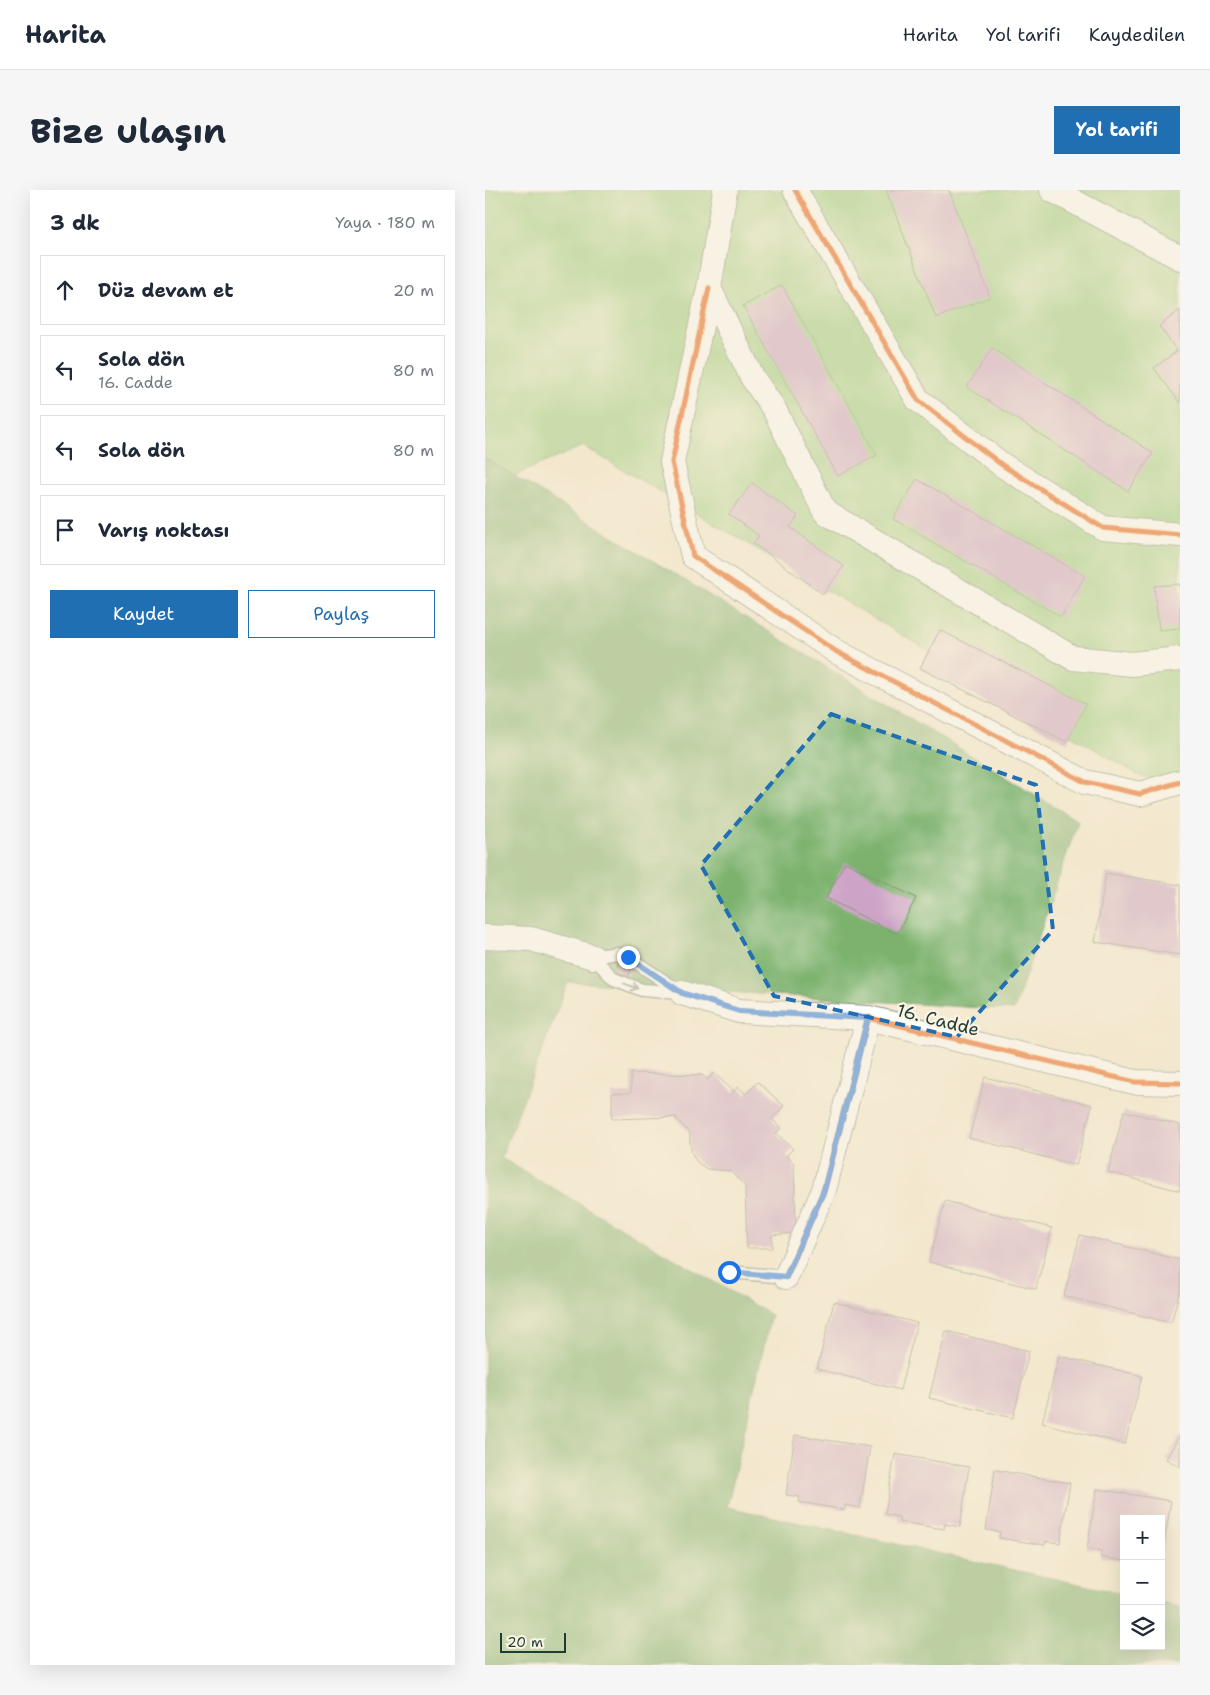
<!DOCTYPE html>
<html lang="tr">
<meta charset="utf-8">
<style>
body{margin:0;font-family:"Shantell Sans",sans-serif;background:#f6f6f7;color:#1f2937}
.controls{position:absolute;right:15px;bottom:15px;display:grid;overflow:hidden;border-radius:0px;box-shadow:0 5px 20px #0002}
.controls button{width:45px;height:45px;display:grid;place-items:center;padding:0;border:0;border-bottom:1px solid #e0e1e3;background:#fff;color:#1f2937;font:25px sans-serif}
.scale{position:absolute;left:15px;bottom:12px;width:66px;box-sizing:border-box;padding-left:5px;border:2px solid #1f3d34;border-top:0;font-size:14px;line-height:18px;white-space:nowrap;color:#1f3d34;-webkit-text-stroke:4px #fcf5e5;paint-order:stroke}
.stop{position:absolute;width:15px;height:15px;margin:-11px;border:4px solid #1a73e8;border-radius:50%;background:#fff}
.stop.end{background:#1a73e8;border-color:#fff;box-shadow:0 1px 5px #0008}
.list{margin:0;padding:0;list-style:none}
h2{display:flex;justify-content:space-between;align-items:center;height:65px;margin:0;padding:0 20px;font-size:21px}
h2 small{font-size:16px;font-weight:400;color:#747a83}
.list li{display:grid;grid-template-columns:32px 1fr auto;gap:15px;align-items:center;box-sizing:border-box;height:70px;margin:0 10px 10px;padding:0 10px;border:1px solid #e0e1e3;border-radius:0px}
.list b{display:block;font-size:19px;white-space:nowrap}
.list p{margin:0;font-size:16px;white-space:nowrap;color:#747a83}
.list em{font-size:16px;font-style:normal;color:#747a83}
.actions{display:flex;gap:10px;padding:15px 20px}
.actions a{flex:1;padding:11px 0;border:1px solid #1f6fb2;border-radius:0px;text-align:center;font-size:18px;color:#1f6fb2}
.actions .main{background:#1f6fb2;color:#fff}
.icon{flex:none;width:28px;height:28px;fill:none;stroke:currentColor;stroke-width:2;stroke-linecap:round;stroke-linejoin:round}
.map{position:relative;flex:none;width:695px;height:1475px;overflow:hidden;border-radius:0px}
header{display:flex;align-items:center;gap:30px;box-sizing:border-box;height:70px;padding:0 25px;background:#fff;border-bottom:1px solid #e0e1e3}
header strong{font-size:24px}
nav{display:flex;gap:28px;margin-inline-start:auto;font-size:18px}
.intro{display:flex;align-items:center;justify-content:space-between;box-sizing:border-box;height:120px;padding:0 30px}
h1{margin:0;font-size:35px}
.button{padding:12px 22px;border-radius:0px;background:#1f6fb2;color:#fff;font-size:18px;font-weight:700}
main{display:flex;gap:30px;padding:0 30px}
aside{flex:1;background:#fff;border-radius:0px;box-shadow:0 5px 20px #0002}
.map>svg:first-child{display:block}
.green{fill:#9acf80;stroke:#5c865a}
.forest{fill:#7bb26e;stroke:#4d7851}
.building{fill:#cda4c8}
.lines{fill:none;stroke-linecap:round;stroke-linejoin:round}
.lane-casing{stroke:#899281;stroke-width:15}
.street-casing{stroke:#899281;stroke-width:26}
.lane{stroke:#fff;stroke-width:12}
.street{stroke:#fff;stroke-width:24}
.cycleway-casing{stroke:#fcf5e5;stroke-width:8}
.cycleway{stroke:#e8590c;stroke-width:5}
.oneway{stroke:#8f9e9a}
.route{stroke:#1a73e8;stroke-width:6}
.marked{fill:none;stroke:#1f6fb2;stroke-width:4;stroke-dasharray:10 6;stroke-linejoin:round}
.labels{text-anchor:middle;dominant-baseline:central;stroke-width:4.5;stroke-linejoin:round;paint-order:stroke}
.street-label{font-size:18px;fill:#1f3d34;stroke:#fcf5e5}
</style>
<header>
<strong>Harita</strong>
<nav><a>Harita</a><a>Yol tarifi</a><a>Kaydedilen</a></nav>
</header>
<div class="intro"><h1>Bize ulaşın</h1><a class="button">Yol tarifi</a></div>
<main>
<aside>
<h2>3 dk<small>Yaya · 180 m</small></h2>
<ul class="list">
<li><svg class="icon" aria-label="ahead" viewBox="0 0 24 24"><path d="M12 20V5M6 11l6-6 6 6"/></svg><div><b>Düz devam et</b></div><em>20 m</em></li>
<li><svg class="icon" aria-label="left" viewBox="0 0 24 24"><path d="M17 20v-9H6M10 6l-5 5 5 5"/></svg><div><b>Sola dön</b><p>16. Cadde</p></div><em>80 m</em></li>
<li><svg class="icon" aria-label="left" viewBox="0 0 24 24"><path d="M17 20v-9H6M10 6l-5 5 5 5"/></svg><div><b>Sola dön</b></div><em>80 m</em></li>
<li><svg class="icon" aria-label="arrive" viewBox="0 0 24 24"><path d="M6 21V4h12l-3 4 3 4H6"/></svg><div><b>Varış noktası</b></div></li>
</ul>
<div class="actions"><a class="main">Kaydet</a><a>Paylaş</a></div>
</aside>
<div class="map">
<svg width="695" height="1475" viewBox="0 0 695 1475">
<rect width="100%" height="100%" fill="#fcf5e5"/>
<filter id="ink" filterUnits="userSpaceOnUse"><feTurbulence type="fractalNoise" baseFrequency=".02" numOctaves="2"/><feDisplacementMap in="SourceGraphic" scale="10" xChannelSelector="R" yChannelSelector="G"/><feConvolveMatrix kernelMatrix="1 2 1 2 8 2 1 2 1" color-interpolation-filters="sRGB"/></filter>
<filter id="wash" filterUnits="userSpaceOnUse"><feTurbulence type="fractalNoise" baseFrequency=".0096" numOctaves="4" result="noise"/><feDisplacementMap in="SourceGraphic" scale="20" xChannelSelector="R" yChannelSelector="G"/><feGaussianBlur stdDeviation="1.12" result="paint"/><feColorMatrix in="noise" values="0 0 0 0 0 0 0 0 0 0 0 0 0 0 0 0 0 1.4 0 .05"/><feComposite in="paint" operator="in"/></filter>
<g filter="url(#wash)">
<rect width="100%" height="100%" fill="#f3e8ce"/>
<polygon class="green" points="0,0 695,0 695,598 652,584 98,256 0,298"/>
<polygon class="forest" points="0,268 593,631 529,820 83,792 16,968 286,1125 242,1317 639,1404 639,1456 676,1456 676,1413 695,1417 695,1475 0,1475"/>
<g id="blocks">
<g class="building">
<polygon points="401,0 464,0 505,107 451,128"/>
<polygon points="297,95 392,265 353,286 258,116"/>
<polygon points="695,120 695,213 669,178 692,161 674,136"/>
<polygon points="507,158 668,263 643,301 482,197"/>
<polygon points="432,289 600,386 576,427 408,329"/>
<polygon points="267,293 313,326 305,337 359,376 338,404 268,353 274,346 244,324"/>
<polygon points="695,394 695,438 674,440 669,396"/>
<polygon points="455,440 601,514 582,552 435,478"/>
<polygon points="360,672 431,708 412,744 341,708"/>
<polygon points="621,683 695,695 695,765 610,752"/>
<polygon points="134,771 147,777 143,787 129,781"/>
<polygon points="146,883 217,885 223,890 229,883 249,902 253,897 261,904 273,892 299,916 287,929 296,938 291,943 308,959 301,966 309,973 311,1043 287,1045 287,1058 262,1058 260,996 245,981 222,979 213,973 207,964 205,953 205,943 191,929 192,927 127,929 127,903 146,903"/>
<polygon points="500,887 607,915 591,975 484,948"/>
<polygon points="639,921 695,935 695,1001 623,982"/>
<polygon points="460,1011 567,1038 551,1099 444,1072"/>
<polygon points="595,1045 695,1070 695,1100 686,1133 579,1106"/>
<polygon points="349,1112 432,1133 415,1200 332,1179"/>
<polygon points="461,1141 544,1161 528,1228 444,1208"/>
<polygon points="574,1166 657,1186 640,1254 557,1233"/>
<polygon points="310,1245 385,1257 375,1318 360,1315 360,1320 314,1312 315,1307 301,1305"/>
<polygon points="695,1245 695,1277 681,1269"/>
<polygon points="410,1264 484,1277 475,1337 460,1334 459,1339 414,1332 414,1327 400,1324"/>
<polygon points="510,1280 585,1293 575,1353 561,1351 560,1355 514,1348 515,1342 501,1340"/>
<polygon points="612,1299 686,1311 677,1366 676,1329 639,1329 639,1371 615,1367 616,1361 602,1359"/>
</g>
</g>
</g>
<g filter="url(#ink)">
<use href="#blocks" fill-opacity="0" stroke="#899281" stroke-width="1"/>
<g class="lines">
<g class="lane-casing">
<g id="lane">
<polyline points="108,767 132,763 143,767 197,803"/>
<polyline points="108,767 129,789 157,800 195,803"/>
<polyline points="244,1082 301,1087"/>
</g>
</g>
<g class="street-casing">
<g id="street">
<polyline points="240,0 224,98 267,187 289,219 340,322 588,468 646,474 695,469"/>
<polyline points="310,0 433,210 517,275 618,338 695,345"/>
<polyline points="567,0 695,68"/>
<polyline points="224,98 187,272 208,366 352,462 600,592 655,604 695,592"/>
<polyline points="0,747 46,749 108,767"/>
<polyline points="197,803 254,821 383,828"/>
<polyline points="301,1087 339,1000 383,828 650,892 695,893"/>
</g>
</g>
<use href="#lane" class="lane"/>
<use href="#street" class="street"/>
<g class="cycleway-casing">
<g id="cycleway">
<polyline points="310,0 433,210 517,275 618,338 695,345"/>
<polyline points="224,98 187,272 208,366 352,462 600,592 655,604 695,592"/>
<polyline points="301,1087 339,1000 383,828 650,892 695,893"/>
</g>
</g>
<use href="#cycleway" class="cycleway"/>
</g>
<defs><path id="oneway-shaft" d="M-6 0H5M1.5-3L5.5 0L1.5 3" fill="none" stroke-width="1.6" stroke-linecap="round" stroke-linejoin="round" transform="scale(1.25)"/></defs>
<use class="oneway" href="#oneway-shaft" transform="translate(146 796) rotate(21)"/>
</g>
<g class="lines" filter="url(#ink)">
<polyline class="route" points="143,767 197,803 254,821 383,828 339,1000 301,1087 244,1082"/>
</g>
<path d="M0 0H695V1475H0ZM346,524L551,595L568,740L472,847L289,806L216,675Z" fill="#f3e8ce" fill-opacity=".55" fill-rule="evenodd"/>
<path class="marked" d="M346,524L551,595L568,740L472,847L289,806L216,675Z"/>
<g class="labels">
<g class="street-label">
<text transform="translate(453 830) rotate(14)">16. Cadde</text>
</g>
</g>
</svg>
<div class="controls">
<button>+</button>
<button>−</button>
<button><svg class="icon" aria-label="layers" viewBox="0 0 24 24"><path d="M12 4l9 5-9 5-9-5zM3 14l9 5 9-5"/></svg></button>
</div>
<div class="scale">20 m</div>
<div class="stop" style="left:244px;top:1082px"></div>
<div class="stop end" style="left:143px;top:767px"></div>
</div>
</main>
